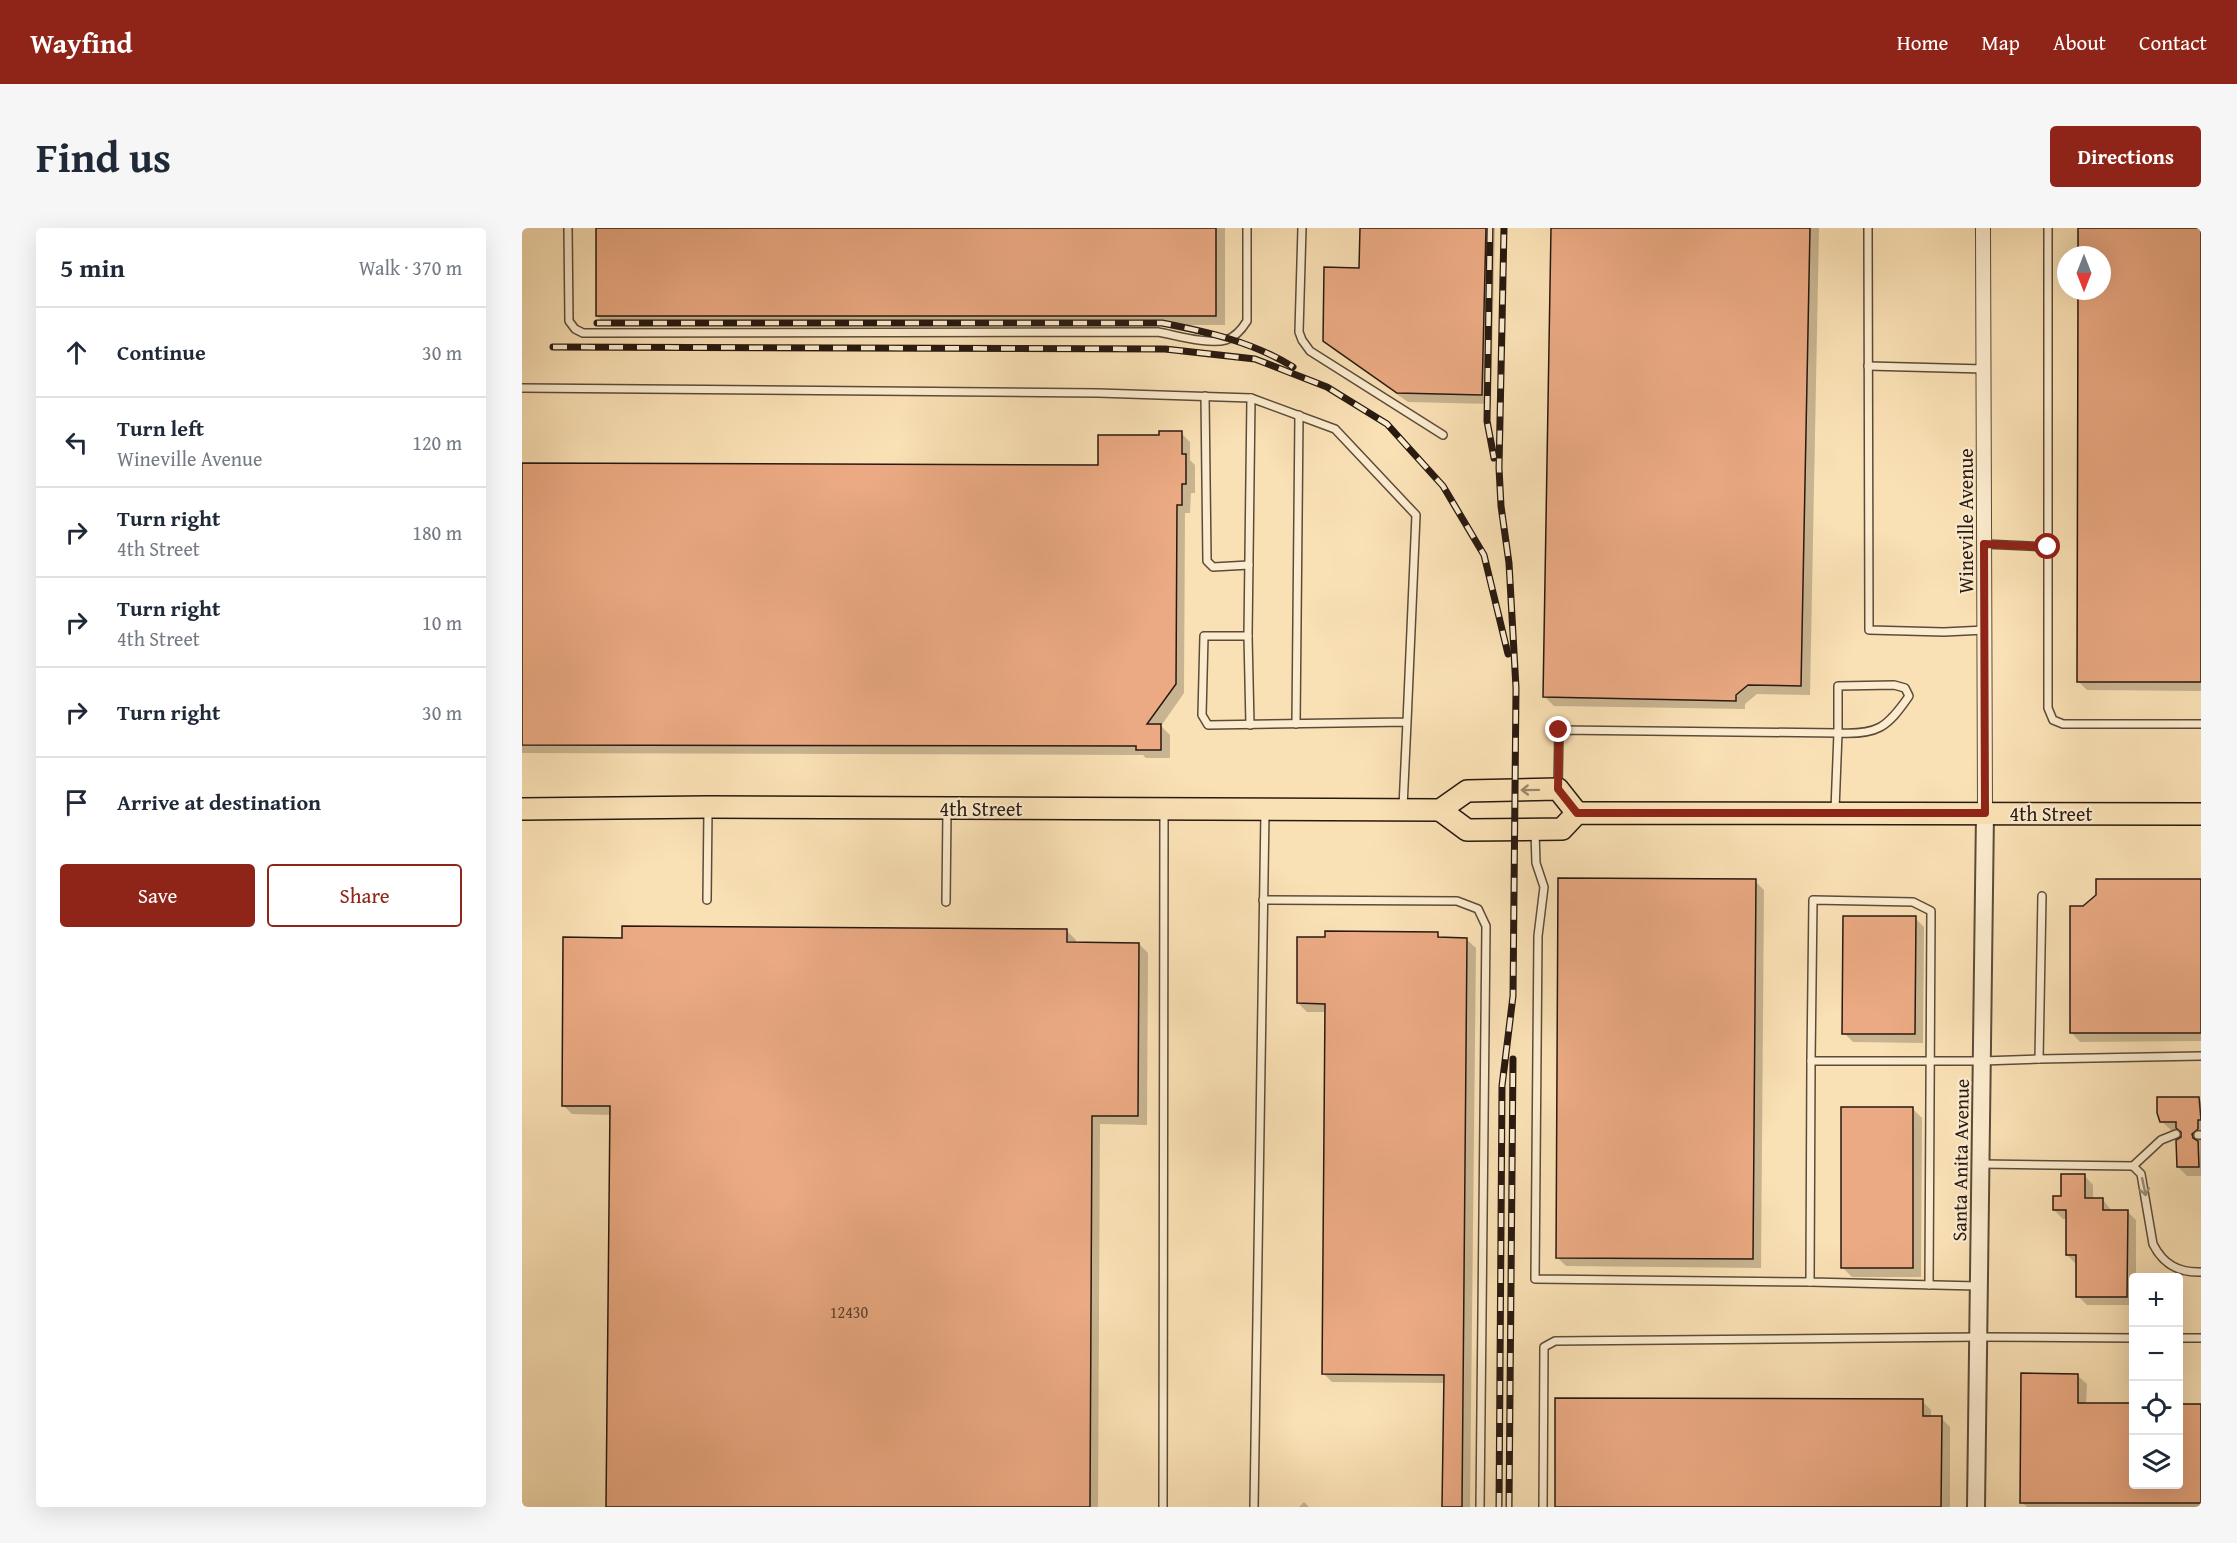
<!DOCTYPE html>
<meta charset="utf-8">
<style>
body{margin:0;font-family:"Gentium Book Plus",serif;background:#f6f6f7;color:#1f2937}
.controls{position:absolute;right:18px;bottom:18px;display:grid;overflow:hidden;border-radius:6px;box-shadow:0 6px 24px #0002}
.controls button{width:54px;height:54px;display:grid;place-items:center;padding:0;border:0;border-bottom:2px solid #e0e1e3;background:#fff;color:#1f2937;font:30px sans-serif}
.compass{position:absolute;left:1535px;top:18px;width:54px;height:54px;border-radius:50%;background:#fff;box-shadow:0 6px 24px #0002;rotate:180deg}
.stop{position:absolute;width:18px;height:18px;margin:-14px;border:4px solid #8f2418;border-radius:50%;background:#fff}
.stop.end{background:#8f2418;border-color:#fff;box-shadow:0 2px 6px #0008}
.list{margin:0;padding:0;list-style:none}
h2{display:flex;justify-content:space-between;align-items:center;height:78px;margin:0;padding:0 24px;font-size:26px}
h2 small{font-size:20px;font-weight:400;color:#747a83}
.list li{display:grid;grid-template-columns:39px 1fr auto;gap:18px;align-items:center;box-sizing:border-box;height:90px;padding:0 24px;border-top:2px solid #e0e1e3}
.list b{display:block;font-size:22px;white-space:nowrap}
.list p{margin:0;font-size:20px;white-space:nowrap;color:#747a83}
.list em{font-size:20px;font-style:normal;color:#747a83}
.actions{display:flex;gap:12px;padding:18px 24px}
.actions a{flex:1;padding:14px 0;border:2px solid #8f2418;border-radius:6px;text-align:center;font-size:21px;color:#8f2418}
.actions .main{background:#8f2418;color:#fff}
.icon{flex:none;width:33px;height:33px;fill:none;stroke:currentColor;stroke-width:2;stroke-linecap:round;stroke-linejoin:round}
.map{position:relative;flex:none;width:1679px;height:1279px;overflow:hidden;border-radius:6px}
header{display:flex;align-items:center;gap:36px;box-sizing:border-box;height:84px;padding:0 30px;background:#8f2418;color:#fff}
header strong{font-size:28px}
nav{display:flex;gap:33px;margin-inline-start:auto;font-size:21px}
.intro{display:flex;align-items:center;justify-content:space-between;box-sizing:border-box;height:144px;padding:0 36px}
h1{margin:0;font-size:42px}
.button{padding:15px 27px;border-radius:6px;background:#8f2418;color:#fff;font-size:21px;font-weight:700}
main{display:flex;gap:36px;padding:0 36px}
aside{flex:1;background:#fff;border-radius:6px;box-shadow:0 6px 24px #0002}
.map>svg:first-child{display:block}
.shadow{fill:#0003}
.building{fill:#ebaa83;stroke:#281910;stroke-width:1.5}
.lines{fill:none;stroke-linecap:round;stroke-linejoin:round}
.service-casing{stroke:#5c4b39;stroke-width:10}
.minor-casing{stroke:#5c4b39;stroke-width:16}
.tertiary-casing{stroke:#5c4b39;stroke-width:20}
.primary-casing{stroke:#281910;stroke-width:24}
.service{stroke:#fceccf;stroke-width:7}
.minor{stroke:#fceccf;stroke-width:14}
.tertiary{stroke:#fceccf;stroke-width:16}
.primary{stroke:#fae1b5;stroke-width:21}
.rail-casing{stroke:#281910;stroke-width:7}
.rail{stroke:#fceccf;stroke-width:4.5;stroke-dasharray:14;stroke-linecap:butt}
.oneway{stroke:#9c876b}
.oneway2{stroke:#9d8d79}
.route{stroke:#8f2418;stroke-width:8}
.labels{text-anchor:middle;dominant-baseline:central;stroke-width:4.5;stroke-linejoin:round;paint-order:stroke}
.number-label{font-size:16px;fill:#593d2d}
.street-label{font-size:20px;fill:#281910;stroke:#fceccf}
</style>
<header>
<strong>Wayfind</strong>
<nav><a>Home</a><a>Map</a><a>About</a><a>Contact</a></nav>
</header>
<div class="intro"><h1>Find us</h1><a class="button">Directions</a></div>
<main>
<aside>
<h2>5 min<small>Walk · 370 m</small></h2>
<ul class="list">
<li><svg class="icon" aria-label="ahead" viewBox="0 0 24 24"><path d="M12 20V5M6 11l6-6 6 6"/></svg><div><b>Continue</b></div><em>30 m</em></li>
<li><svg class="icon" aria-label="left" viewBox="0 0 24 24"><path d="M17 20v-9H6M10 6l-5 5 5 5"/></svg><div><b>Turn left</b><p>Wineville Avenue</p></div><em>120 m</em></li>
<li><svg class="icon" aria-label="right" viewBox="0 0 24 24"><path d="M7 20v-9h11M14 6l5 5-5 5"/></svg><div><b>Turn right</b><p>4th Street</p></div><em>180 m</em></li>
<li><svg class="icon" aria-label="right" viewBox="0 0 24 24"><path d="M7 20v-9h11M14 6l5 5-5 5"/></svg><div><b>Turn right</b><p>4th Street</p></div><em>10 m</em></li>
<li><svg class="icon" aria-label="right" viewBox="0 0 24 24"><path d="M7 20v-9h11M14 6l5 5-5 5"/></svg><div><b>Turn right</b></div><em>30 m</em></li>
<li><svg class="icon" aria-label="arrive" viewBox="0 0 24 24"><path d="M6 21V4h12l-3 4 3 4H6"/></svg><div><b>Arrive at destination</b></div></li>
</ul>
<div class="actions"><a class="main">Save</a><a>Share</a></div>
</aside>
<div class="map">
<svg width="1679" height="1279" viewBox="0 0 1679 1279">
<rect width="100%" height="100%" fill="#fae1b5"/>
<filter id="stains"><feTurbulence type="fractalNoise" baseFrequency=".00333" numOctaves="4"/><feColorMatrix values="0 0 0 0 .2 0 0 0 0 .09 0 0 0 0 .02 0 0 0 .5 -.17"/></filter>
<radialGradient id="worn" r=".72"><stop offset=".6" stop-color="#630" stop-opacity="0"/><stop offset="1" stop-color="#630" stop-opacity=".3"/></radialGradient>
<g class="shadow">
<polygon points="75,0 703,0 703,97 84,97 75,88"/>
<polygon points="839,0 973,0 969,176 886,174 812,122 802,112 838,41"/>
<polygon points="1030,0 1297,0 1288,467 1235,466 1223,476 1223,481 1032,478 1023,469"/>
<polygon points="1557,0 1679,0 1679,463 1565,462 1556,453 1557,63 1580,63 1580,27 1557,27"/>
<polygon points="659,205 668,214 668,232 673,237 673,265 669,265 668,285 663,285 662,465 639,498 648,507 648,530 624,530 621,527 0,525 0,237 578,239 639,208"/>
<polygon points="1233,653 1242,662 1239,1040 1044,1038 1035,1029"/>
<polygon points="1679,653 1679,813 1558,814 1549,804"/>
<polygon points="1393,690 1402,699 1401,815 1331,814 1322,805"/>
<polygon points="545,703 554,712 554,716 617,716 626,725 625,897 578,896 576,1279 85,1279 89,887 50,886 41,877 102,711"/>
<polygon points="915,706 920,711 944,711 954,720 948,1279 922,1279 923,1155 810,1154 801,1145 804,784 785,784 776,775"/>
<polygon points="1676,870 1679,873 1679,948 1665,948 1656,939 1661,905 1658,902 1649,902 1639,893"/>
<polygon points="1391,881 1400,890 1399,1049 1330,1049 1320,1039"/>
<polygon points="1562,947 1571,957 1571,972 1581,972 1590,983 1605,983 1614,992 1614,1050 1612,1050 1612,1077 1565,1077 1556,1068 1554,1036 1545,1027 1545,991 1541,991 1532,982 1540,970"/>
<polygon points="1555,1147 1565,1156 1564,1177 1612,1177 1612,1256 1656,1256 1679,1177 1679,1279 1505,1279 1500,1274"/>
<polygon points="1035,1172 1400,1173 1409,1182 1409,1189 1419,1190 1428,1199 1428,1279 1034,1279"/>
<polygon points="782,1274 787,1279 777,1279"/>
</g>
<g class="building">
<rect x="74" y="0" width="620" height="88"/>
<polygon points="838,0 964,0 960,167 875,165 801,113 802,39 837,40"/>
<polygon points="1029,0 1288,0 1279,458 1226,457 1214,467 1214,473 1021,469"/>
<polygon points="1556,0 1679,0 1679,454 1555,454 1556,63 1580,63 1580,27 1556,27"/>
<polygon points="637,203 660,203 660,226 664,226 664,256 660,256 660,277 655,277 654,456 625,496 639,496 639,522 614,522 614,518 0,517 0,235 576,237 576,207 637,207"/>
<polygon points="1036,650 1234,651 1231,1031 1034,1030"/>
<polygon points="1574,651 1679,651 1679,805 1548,805 1548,678 1561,678 1574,667"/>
<polygon points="1321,688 1394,688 1393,806 1320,806"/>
<polygon points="100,698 545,701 545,714 617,715 616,888 570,888 568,1279 84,1279 88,878 40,878 41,709 100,710"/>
<polygon points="803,703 916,704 916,709 945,710 940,1279 920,1279 922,1147 800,1146 803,776 775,775 775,709 803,709"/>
<polygon points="1635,869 1677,869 1679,892 1676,892 1676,901 1670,906 1671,910 1676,913 1677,939 1655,939 1654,912 1659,909 1659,904 1654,900 1654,894 1638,894 1635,885"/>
<rect x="1319" y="879" width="72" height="161"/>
<polygon points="1539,946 1563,946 1563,970 1581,970 1581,982 1606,982 1605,1069 1554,1069 1554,1027 1544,1027 1544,982 1531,982 1531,968 1539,968"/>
<polygon points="1499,1145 1556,1146 1556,1175 1611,1175 1611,1257 1656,1257 1656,1176 1679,1176 1679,1275 1498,1275"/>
<polygon points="1033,1170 1401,1171 1401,1188 1420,1188 1419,1279 1033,1279"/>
</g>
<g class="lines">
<g class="service-casing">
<g id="service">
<path d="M46,0L47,93L53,101L61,105L636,104C653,107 687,117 704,112C714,109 720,101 725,93V0"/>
<polyline points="780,0 777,104 780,112 788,123 921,207"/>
<polyline points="1346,0 1347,402 1422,404 1463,402"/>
<polyline points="1526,0 1526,480 1531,492 1541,496 1679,496"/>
<polyline points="1346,138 1462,141"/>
<polyline points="0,160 576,165 729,170"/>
<polyline points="683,168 685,333 691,339 727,337"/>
<polyline points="1462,316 1526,319"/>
<polyline points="726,408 728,497"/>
<path d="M1372,457L1383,460L1387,468C1365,500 1355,507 1316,505V458Z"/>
<polyline points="774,496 777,187"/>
<polyline points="1036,558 1037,502 1316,505 1313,582"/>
<polyline points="881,579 885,494 686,497 680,487 682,408 726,408 729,170 813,201 894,287 885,494"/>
<polyline points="1013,604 1014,635 1022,659 1016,708 1013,1051 1288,1054"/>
<polyline points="1520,668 1517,831 1679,828"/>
<polyline points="185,672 186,582"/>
<polyline points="741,672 935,673 956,681 964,698 958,1279"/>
<polyline points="424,674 425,583"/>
<polyline points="1289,833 1291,672 1391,674 1409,683 1407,1057"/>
<path d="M1654,906L1639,912L1611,938L1619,946L1631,1016C1641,1036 1656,1045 1679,1044"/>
<polyline points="1676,907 1679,907"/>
<polyline points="1459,936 1611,938"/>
<polyline points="1455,1058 1288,1054 1289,833 1460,833 1517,831"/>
<polyline points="1656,1110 1679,1110"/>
<polyline points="641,1279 642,583"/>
<polyline points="732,1279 743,584"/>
<polyline points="1021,1279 1022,1119 1033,1113 1457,1109 1612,1110"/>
</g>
</g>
<g class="minor-casing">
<polyline id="minor" points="1461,0 1463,585"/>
</g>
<g class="tertiary-casing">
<polyline id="tertiary" points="1454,1279 1463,585"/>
</g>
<g class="primary-casing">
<g id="primary">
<polyline points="0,581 187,579 918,582 945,563 1036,561 1055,585"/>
<polyline points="918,582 945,602 1040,601 1055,585 1679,586"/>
</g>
</g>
<use href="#service" class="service"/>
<use href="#minor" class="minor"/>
<use href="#tertiary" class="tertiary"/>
<use href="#primary" class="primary"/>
<g class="rail-casing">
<g id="rail">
<polyline points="968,0 965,193 972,230"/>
<path d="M75,95H640C686,104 731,114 771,139"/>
<polyline points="31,119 643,121 733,131 805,159 865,196 921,258 962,327 986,426"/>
<polyline points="977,1279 980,858 991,768 994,460 987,335 979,278 977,240 982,0"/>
<polyline points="987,1279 991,831"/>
</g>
</g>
<use href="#rail" class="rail"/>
</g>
<defs><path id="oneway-shaft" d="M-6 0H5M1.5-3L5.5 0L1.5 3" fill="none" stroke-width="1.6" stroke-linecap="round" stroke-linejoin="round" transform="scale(1.5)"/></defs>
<use class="oneway" href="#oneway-shaft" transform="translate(1008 562) rotate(179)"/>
<use class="oneway2" href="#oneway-shaft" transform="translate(1622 959) rotate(78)"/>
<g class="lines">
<polyline class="route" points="1037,502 1036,561 1055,585 1463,585 1462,316 1526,319"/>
</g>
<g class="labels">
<g class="number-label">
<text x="327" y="1084">12430</text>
</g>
<g class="street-label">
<text transform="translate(1443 293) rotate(-90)">Wineville Avenue</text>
<text x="459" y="580">4th Street</text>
<text x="1529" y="585">4th Street</text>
<text transform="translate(1438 932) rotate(-89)">Santa Anita Avenue</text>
</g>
</g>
<rect width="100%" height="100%" filter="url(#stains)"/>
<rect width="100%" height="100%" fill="url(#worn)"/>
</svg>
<div class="controls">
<button>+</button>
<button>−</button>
<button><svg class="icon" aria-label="locate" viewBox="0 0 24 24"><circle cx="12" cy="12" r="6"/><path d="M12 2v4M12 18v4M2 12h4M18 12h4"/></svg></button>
<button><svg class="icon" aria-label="layers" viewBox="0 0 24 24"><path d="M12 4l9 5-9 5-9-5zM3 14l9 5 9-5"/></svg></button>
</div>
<svg class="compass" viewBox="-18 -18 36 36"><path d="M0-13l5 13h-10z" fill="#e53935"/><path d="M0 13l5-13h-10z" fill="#747a83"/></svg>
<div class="stop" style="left:1526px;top:319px"></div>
<div class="stop end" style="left:1037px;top:502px"></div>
</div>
</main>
